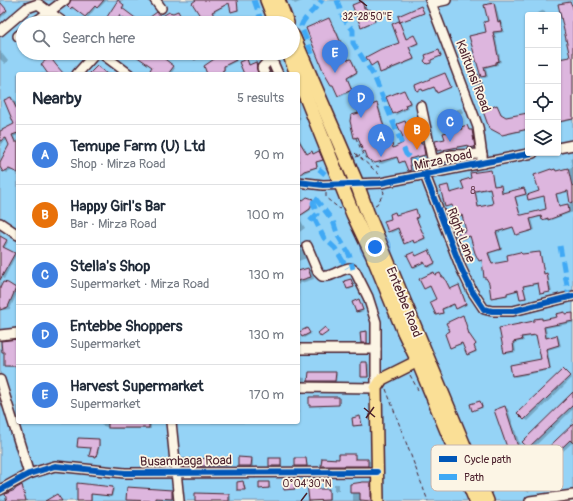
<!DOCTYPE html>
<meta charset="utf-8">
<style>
body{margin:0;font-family:Pangolin,sans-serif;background:#f2f2f3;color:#1f2937}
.controls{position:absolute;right:12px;top:12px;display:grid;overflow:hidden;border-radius:4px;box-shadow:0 1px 3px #0004}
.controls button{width:36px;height:36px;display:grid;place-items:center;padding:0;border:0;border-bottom:1px solid #e0e1e3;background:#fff;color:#1f2937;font:20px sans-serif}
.you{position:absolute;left:375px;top:247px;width:14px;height:14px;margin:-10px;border:3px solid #fff;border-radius:50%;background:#1a73e8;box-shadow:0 0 0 6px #1a73e833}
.badge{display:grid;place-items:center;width:26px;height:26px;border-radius:50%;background:#0b8043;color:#fff;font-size:13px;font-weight:700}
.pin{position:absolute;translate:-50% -33px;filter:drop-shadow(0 1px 2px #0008)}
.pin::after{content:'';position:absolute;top:21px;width:14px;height:12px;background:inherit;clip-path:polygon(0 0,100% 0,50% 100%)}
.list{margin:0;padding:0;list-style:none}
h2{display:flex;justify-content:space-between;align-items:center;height:52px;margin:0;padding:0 16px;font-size:17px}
h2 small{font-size:13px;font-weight:400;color:#747a83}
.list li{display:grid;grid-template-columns:26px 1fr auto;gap:12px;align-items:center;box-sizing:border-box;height:60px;padding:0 16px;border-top:1px solid #e0e1e3}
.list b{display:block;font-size:15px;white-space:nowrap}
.list p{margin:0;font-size:13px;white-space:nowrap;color:#747a83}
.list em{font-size:13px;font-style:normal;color:#747a83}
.icon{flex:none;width:22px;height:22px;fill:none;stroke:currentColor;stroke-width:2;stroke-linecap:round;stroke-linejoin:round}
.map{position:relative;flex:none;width:573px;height:501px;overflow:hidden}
.search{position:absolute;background:#fff;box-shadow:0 1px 3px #0004;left:16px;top:16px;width:284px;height:44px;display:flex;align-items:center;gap:10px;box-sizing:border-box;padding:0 14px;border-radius:22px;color:#747a83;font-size:15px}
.panel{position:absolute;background:#fff;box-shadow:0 1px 3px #0004;left:16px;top:72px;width:284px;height:352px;border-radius:4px}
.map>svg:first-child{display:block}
.water{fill:#95d3f6;stroke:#778ba5;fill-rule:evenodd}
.shadow{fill:#0003;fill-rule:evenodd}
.building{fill:#ddb6de;stroke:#4a1f2b;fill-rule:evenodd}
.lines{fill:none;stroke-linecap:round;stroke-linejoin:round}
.minor-casing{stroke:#4a1f2b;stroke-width:12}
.major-casing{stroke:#4a1f2b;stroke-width:14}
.highway-casing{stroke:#4a1f2b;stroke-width:16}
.path{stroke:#4a1f2b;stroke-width:1;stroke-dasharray:4 3;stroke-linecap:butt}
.minor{stroke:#fcf5e5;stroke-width:9}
.major{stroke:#fadf96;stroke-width:11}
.highway{stroke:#fadf96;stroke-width:13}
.quiet{stroke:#3fa9f5;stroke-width:5;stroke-dasharray:10 5;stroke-linecap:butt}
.cycleway-casing{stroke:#fcf5e5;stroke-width:8}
.cycleway{stroke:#0057b8;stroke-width:6}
.ticks{fill:none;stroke:#4a1f2b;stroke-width:1.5}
.labels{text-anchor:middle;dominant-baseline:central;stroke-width:3.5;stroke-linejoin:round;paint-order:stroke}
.number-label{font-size:11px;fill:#6f4558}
.street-label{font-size:13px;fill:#4a1f2b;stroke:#fcf5e5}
.key{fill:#fcf5e5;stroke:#c7b5ad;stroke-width:1}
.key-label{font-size:11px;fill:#4a1f2b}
.ticks-label{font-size:10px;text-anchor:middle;fill:#4a1f2b;stroke:#fcf5e5;stroke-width:3.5;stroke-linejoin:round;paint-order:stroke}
</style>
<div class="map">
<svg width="573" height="501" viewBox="0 0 573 501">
<rect width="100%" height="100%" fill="#fcf5e5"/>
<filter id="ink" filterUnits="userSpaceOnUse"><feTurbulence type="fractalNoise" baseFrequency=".025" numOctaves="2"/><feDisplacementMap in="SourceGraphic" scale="8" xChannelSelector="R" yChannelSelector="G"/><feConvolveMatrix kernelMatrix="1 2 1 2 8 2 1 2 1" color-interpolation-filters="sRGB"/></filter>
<g filter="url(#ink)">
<path class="water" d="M0,0H573V501H0ZM528,15H558V153H528ZM23,23H293V53H23ZM18,74H298V422H18Z"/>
<g class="shadow">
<polygon points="72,0 107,0 99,8 97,6 88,18 74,7 72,10 68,6"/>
<polygon points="195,0 236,0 239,11 232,11 230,3 213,13 219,23 197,23 203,19"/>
<polygon points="291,0 305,0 295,4"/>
<polygon points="0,2 8,11 1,18 0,17"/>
<polygon points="362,2 368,11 372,11 376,22 363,27 362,27"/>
<polygon points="120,3 125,7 122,10 141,23 131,23 122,15 118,23 105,23"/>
<polygon points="570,3 573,7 573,120 558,123 558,60 571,58"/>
<polygon points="494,4 496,6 500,22 503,24 504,32 495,34 501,62 498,63 498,65 486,68 488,77 484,78 481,76 487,33"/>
<polygon points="421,7 424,13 401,22 399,17"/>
<polygon points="544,10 547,15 537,15 536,14"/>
<polygon points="178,12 182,18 179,20 181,23 179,21 175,23 148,23 158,14 162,18"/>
<polygon points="248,18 251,23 235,23"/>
<polygon points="329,19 335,30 337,31 349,61 353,61 358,73 348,79 353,91 340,97 338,96"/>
<polygon points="399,22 407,39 414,36 419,44 410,48 415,60 383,73 378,63 371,65 400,43"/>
<polygon points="0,51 8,61 5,64 0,59"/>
<polygon points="136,53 167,53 163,59 175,68 171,74 157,74 154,66"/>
<polygon points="186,53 203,53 197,60"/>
<polygon points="211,53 233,53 237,61 225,67 225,70 219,74 207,74 205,70 215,60"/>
<polygon points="247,60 250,65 257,64 259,74 241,74 245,72"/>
<polygon points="446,75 451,88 438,93 435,87 425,91 424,89 418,90"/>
<polygon points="478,75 482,84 477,86 475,84"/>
<polygon points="404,91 412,104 407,106 408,109 396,115 387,98"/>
<polygon points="11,98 15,100 18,107 18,135 14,137 18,144 18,173 13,170 7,173 4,171 0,163 10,145 8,140 0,144 0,132 15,125 5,101"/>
<polygon points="377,104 379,105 390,146 394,148 404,144 405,122 413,138 420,138 427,156 410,160 413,171 409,170 406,162 401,163 409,160 398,158 382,164 374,162 364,151 359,138 354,138 360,113"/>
<polygon points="497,106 503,116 506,118 528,114 528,130 505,135 490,128"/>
<polygon points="461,108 464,113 459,115 455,110"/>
<polygon points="298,115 301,118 298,120"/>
<polygon points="467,126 471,131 474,132 477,148 471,149 469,146 440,151 438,150 446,140"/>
<polygon points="298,136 308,155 312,152 314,154 320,153 323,161 317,162 318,167 302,174 298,171"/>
<path d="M573,157V212L551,220H544L542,217L532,219L535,230L518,235L515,227L498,233L502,250L490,253L493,265L509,261L523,255L541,254L545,275H548L552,292L541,293L539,284L524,287L527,299H521L519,291L508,293V296L494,298L490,283L485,278L483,261L480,260L472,237L459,239L467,232L464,215L456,216L453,205L445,206L448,186L451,194L465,190L473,179L472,174L491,171L495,187H502L504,194L526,190L527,195L516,197L521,216L547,210L545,196L529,199L540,192L553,171L557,172L572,167L570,158ZM491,189L494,205L479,208L476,192ZM569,192L571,204L560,207L557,194Z"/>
<polygon points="312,200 311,210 303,215 298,212 298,204"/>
<polygon points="416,210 419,218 417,219 426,239 417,243 414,241 407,244 399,229 391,233 385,222 393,220 395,213 397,215"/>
<polygon points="298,216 305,228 298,233"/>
<polygon points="0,237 8,242 4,249 16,255 4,279 0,277"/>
<polygon points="300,249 304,251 307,258 298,261 298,250"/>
<polygon points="429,251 436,264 429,268 425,262 415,268 413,267 414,253 417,257"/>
<polygon points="308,269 312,271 314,279 298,284 298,272"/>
<polygon points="434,273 436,276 440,274 446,279 451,290 460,287 467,305 458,309 455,305 443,310 444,314 436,315 437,300 431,287 425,288"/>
<polygon points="351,280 355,287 349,290 348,289"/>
<polygon points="11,285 18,291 10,309 3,310 0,309 0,291"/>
<polygon points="359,300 364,311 358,313 353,302"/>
<polygon points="573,313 573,323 546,328 548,339 557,336 559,338 561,346 548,350 551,370 515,377 513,376 542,360 537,336 523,338 524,341 515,343 516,352 508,354 505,352 500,329 535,322 542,319 544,320 558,317 565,314 567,315"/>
<polygon points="463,317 470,335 477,345 474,346 477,352 469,355 464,344 451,347 451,331"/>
<polygon points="307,329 311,334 304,338 300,332"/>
<polygon points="367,332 368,333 368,343 364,343 362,342"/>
<polygon points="18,339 18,367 8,367 5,366"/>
<polygon points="362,363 369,364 369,377 364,377"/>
<polygon points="563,370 572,378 528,421 525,419"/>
<polygon points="335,373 337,374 336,382 309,380"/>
<polygon points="298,377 305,378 305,381 298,381"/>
<polygon points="573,394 573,409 532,449 529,447 524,442"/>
<polygon points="338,398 340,405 310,405"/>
<polygon points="480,402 483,408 473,410"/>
<polygon points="505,407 508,409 521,448 511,451 508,450"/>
<polygon points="360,417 363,426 354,426"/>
<polygon points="101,422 151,422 151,429 112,429 101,425"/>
<polygon points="573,426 573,442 548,465 546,463"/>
<polygon points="99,440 100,446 97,457 92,456 92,448 78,447"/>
<polygon points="355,455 356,460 370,461 370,466 322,466"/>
<polygon points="227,459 229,465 183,466"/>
<polygon points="251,459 253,460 253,467 239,465"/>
<polygon points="281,459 282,460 282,466 270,465"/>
<polygon points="306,459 308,467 296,466"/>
<polygon points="537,478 541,484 528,492 526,491"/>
<polygon points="243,482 246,490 238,490"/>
<polygon points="294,482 296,490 284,489"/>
<polygon points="269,483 271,489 260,488"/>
<polygon points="370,483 372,484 373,501 353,501 353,494 351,493"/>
<polygon points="78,484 112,488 114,489 112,497 92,494 92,501 78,501"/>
<polygon points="316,484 317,490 330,491 330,501 307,501 310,500"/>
<rect x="334" y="484" width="5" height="7"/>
<polygon points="22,486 27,501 2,501 1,500 7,498"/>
<polygon points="172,491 174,493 174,501 135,501 127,499"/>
<polygon points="229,495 231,496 231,501 196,501"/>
</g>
<g class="building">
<polygon points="71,0 104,0 97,8 95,6 85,17 72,7 70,9 67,6"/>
<polygon points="118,0 124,5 122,8 142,23 128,23 120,15 116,23 103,23"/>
<polygon points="196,0 237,0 238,10 231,12 229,3 212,12 218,23 193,23 202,19 192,3"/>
<polygon points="362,1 364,8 366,8 367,10 370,9 375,21 361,27 352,5"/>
<polygon points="0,2 7,10 0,16"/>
<polygon points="570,2 573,7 573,119 558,122 558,59 570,57 558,4"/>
<polygon points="494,3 498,22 500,21 502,31 493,32 499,61 496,62 496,64 484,67 486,76 481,77 469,36 486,32 484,22 488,21 484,5"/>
<polygon points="421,6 424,13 400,22 398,16"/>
<polygon points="178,11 181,17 173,23 142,23 157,12 161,17 169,12 173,13"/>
<polygon points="329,18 334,29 335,29 348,60 351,59 357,72 347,78 352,90 338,96 333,85 331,85 324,73 306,28"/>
<polygon points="399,21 406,39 414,35 418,43 409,47 414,59 380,73 377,62 371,66 366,57 381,49 399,43 392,24"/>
<polygon points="439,50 441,56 431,60 431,63 427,64 424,61 426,58 425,55"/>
<polygon points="139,53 165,53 162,57 174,66 168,74 155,74 150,70 152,67 136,56"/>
<polygon points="187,53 201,53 195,60"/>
<polygon points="223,53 233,53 236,60 224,66 224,70 222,71 224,74 207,74 204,66"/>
<polygon points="50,57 56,65 64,74 48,74 41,64"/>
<polygon points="247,59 249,65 256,62 258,74 244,74 239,62"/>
<polygon points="97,66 107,74 89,74"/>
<polygon points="445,73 451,87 437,93 434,87 423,91 422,89 417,91 415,85"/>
<polygon points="478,74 481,83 474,85 470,76"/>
<polygon points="404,90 410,103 405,105 406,108 393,114 386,97"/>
<polygon points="11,97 18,112 18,133 12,135 15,142 18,142 18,173 9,169 3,172 0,167 0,162 9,145 6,138 0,141 0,131 14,124 4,100"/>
<polygon points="377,103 389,145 392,144 393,148 403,143 400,138 403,137 397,124 405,121 412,137 419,135 421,144 423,144 425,155 409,159 411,170 408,171 404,161 399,163 397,157 375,163 368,159 365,151 363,152 358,137 354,138 350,121 351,115 359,113 358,110"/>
<polygon points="497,105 501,114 506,117 528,113 528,129 502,135 489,128 483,111"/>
<polygon points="467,125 469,130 472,130 475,147 468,148 468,145 437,151 435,141 445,139 443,133 462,129 461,127"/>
<polygon points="298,139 307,154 312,151 313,154 319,151 323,160 316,162 317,167 304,171 298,176"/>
<path d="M568,168L572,186L573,185V202L570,203L568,191L556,194L559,206L568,204L569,212L548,220V218L542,220L541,216L530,219L533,230L516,235L513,227L496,232L501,249L488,253L492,264L508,261L507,255L520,252L522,254L540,252L544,274L547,273L550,292L540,294L538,283L523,286L526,298L520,299L518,290L507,293V295L491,298L489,283L486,278H484L482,260L479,261L475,253L470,236L458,240L456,234L466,231L462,215L455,217L452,205L445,207L440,187L448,185L450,193L464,189L461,181L471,178L470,173L491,170L494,186L501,185L502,193L524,188L526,194L515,197L520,215H522L546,209L544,196L528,200L527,195L539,191L534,175L551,169L552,170L555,169L556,171ZM490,188L493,204L478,207L475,191Z"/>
<polygon points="307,197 313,199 310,209 298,217 298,204"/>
<polygon points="416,209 418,217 416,218 425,238 414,243 413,240 404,244 398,228 388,232 384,221 391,219 390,214 395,212 396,215"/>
<polygon points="0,236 7,240 3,247 15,253 0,280"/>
<polygon points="429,250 435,263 427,267 424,262 413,267 407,255 414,252 416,256"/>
<polygon points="308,268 311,277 298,281 298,271"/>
<polygon points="434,272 435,275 440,273 442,277 444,277 450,289 459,285 466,304 456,309 454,304 442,309 443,313 436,315 430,302 436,299 430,286 424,289 419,279"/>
<polygon points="351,279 354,287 347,289 344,281"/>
<polygon points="3,282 8,283 16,288 8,307 0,310 0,288"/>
<polygon points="359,299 363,310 356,312 352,302"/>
<polygon points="565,312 565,314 573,313 573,321 544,327 546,338 557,335 559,345 546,349 550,369 512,376 510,365 541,359 536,335 521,337 522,340 513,342 514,351 504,353 499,328 534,321 534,319 542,318 542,320 557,317 556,314"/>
<polygon points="463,315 469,334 476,344 474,346 476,351 467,355 462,343 450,348 445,334 450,331 446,323"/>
<polygon points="325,327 328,332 321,337 318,333"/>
<polygon points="307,328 310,333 302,337 299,332"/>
<polygon points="367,331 367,343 361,343 360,332"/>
<polygon points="18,339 18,366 4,366 4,352 2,352 1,341"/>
<polygon points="361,362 367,362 368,377 361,377"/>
<polygon points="563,369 570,376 524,420 517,413"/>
<polygon points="309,372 336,372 335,381 308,381"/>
<polygon points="573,392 573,405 528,448 522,442"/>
<polygon points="309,397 339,397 339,405 309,406"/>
<polygon points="480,401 482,407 472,411 470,404"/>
<polygon points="505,406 518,447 508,450 494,410"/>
<polygon points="360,416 362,425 353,426 352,418"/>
<rect x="108" y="422" width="41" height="6"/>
<polygon points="573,424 573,443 570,440 545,464 538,457"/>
<polygon points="78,438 99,439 99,445 96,457 89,456 91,448 77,447"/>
<polygon points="339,454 355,454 355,459 368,459 368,466 321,466 322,458 339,459"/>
<polygon points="238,457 252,458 251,466 238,466"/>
<polygon points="227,458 228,465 182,467 182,459"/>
<rect x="269" y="458" width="12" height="8"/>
<polygon points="295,458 306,458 307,466 295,466"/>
<polygon points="243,481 245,490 237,490 237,482"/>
<polygon points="294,481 295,489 284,490 283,482"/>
<polygon points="259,482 269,482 269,488 259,489"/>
<polygon points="363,482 371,482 371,501 360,500 360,493 350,493 350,484"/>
<polygon points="77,483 113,487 111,496 91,494 91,501 77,501"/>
<polygon points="307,483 316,483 316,489 329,489 329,500 309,501"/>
<polygon points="22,485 26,501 7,501 5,494 15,490 15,489"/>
<polygon points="127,487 172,490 172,499 156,498 156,501 126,500"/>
<polygon points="195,493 229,494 229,501 195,501"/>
<polygon points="57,494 62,501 45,501"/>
</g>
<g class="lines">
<g class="minor-casing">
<g id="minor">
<polyline points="155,0 161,8"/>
<polyline points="430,0 478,127 483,163"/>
<polyline points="432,3 446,0"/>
<polyline points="34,23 65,0"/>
<polyline points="0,31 27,8 38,4 64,23"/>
<polyline points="18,36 23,32"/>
<polyline points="101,53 129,74"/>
<polyline points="271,58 278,74"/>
<polyline points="77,74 96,53"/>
<polyline points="265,74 262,68 275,53"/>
<polyline points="421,106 435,172"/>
<polyline points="558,148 573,145"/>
<polyline points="431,161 452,155 482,154"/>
<polyline points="425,175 461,268 472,291 484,309 492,311 513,311 573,296"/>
<polyline points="298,182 323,185 381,183 533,153"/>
<polyline points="0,223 18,235"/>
<path d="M307,246L318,272L322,276C333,278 340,268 351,268L355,271L368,297L376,322V349"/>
<polyline points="0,335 18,333"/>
<polyline points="298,349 376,349 376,388 298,387"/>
<polyline points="0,380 29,474"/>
<polyline points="171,422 179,501"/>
<polyline points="0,490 29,474 55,466 125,473 377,472"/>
<polyline points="530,501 573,495"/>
</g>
</g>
<g class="major-casing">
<polyline id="major" points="378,501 376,388 382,379 418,361"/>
</g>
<g class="highway-casing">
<g id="highway">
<polyline points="267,0 276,23"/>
<polyline points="278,0 287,23"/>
<polyline points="293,36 357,184 367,212 487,501"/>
<polyline points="289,53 297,74"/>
<polyline points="298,77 353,214 372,254 404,332 418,361 476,501"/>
</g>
</g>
<g class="path">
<path d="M356,138C361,150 366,162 379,167"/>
<polyline points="355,153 380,175"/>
<polyline points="356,157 363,154"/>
<polyline points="326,193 326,198 340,209"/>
<polyline points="375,205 377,204 384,193 383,190"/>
<polyline points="410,375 418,390"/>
<polyline points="386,389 428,501"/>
<polyline points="449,463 453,475"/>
</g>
<use href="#minor" class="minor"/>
<use href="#major" class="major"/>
<use href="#highway" class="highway"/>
<g class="quiet">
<polyline points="254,0 262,23"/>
<polyline points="337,0 343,18 353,30 353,43 374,76 406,154 414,162 431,161"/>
<path d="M312,54L301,26C304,17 316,9 322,0"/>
<polyline points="319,169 325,174"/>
<polyline points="315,198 333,221 338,236 349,254 353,269"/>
<polyline points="314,218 324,238 335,248 347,268"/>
<polyline points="310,221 317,214 313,203 314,200"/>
<polyline points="560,246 569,297"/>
</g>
<g class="cycleway-casing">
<g id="cycleway">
<polyline points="425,175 461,268 472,291 484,309 492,311 513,311 573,296"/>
<polyline points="298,182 323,185 381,183 533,153"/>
<polyline points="0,490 29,474 55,466 125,473 377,472"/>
</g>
</g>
<use href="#cycleway" class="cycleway"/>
</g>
</g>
<path class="ticks" d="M359,0L367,6M364,408L375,417M366,418L374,407M301,501L307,493"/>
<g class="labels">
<g class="number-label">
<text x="473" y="190">8</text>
</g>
<g class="street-label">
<text transform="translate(473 76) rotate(69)">Kalitunsi Road</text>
<text transform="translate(443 160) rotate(-12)">Mirza Road</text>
<text transform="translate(461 235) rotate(69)">Right Lane</text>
<text transform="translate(404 302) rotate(68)">Entebbe Road</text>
<text transform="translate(186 461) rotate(-1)">Busambaga Road</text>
</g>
</g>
<rect x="431" y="445" width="132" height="46" rx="6" class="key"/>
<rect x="439" y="456" width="18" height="6" fill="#0057b8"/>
<rect x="439" y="474" width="18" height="6" fill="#3fa9f5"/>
<g class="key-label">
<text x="464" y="463">Cycle path</text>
<text x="464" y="481">Path</text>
</g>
<g class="ticks-label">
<text x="367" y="20">32°28'50"E</text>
<text x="307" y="487">0°04'30"N</text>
</g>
</svg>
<div class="controls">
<button>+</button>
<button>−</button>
<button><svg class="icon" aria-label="locate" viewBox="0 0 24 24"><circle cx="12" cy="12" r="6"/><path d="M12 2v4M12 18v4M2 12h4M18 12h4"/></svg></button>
<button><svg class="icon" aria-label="layers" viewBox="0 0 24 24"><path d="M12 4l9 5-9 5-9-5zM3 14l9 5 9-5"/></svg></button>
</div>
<div class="you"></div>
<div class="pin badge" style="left:381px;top:157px;background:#3f7fe0">A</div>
<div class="pin badge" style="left:417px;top:150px;background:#e8710a">B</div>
<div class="pin badge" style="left:450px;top:142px;background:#3f7fe0">C</div>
<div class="pin badge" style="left:361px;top:118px;background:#3f7fe0">D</div>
<div class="pin badge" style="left:335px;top:73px;background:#3f7fe0">E</div>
<div class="search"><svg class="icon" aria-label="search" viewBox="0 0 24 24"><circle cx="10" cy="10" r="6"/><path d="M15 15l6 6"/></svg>Search here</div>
<section class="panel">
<h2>Nearby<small>5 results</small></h2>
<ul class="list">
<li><span class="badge" style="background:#3f7fe0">A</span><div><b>Temupe Farm (U) Ltd</b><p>Shop · Mirza Road</p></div><em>90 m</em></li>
<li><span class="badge" style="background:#e8710a">B</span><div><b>Happy Girl's Bar</b><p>Bar · Mirza Road</p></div><em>100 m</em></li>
<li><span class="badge" style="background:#3f7fe0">C</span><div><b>Stella's Shop</b><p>Supermarket · Mirza Road</p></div><em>130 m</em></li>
<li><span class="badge" style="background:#3f7fe0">D</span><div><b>Entebbe Shoppers</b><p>Supermarket</p></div><em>130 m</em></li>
<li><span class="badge" style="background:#3f7fe0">E</span><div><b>Harvest Supermarket</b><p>Supermarket</p></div><em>170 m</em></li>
</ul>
</section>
</div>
